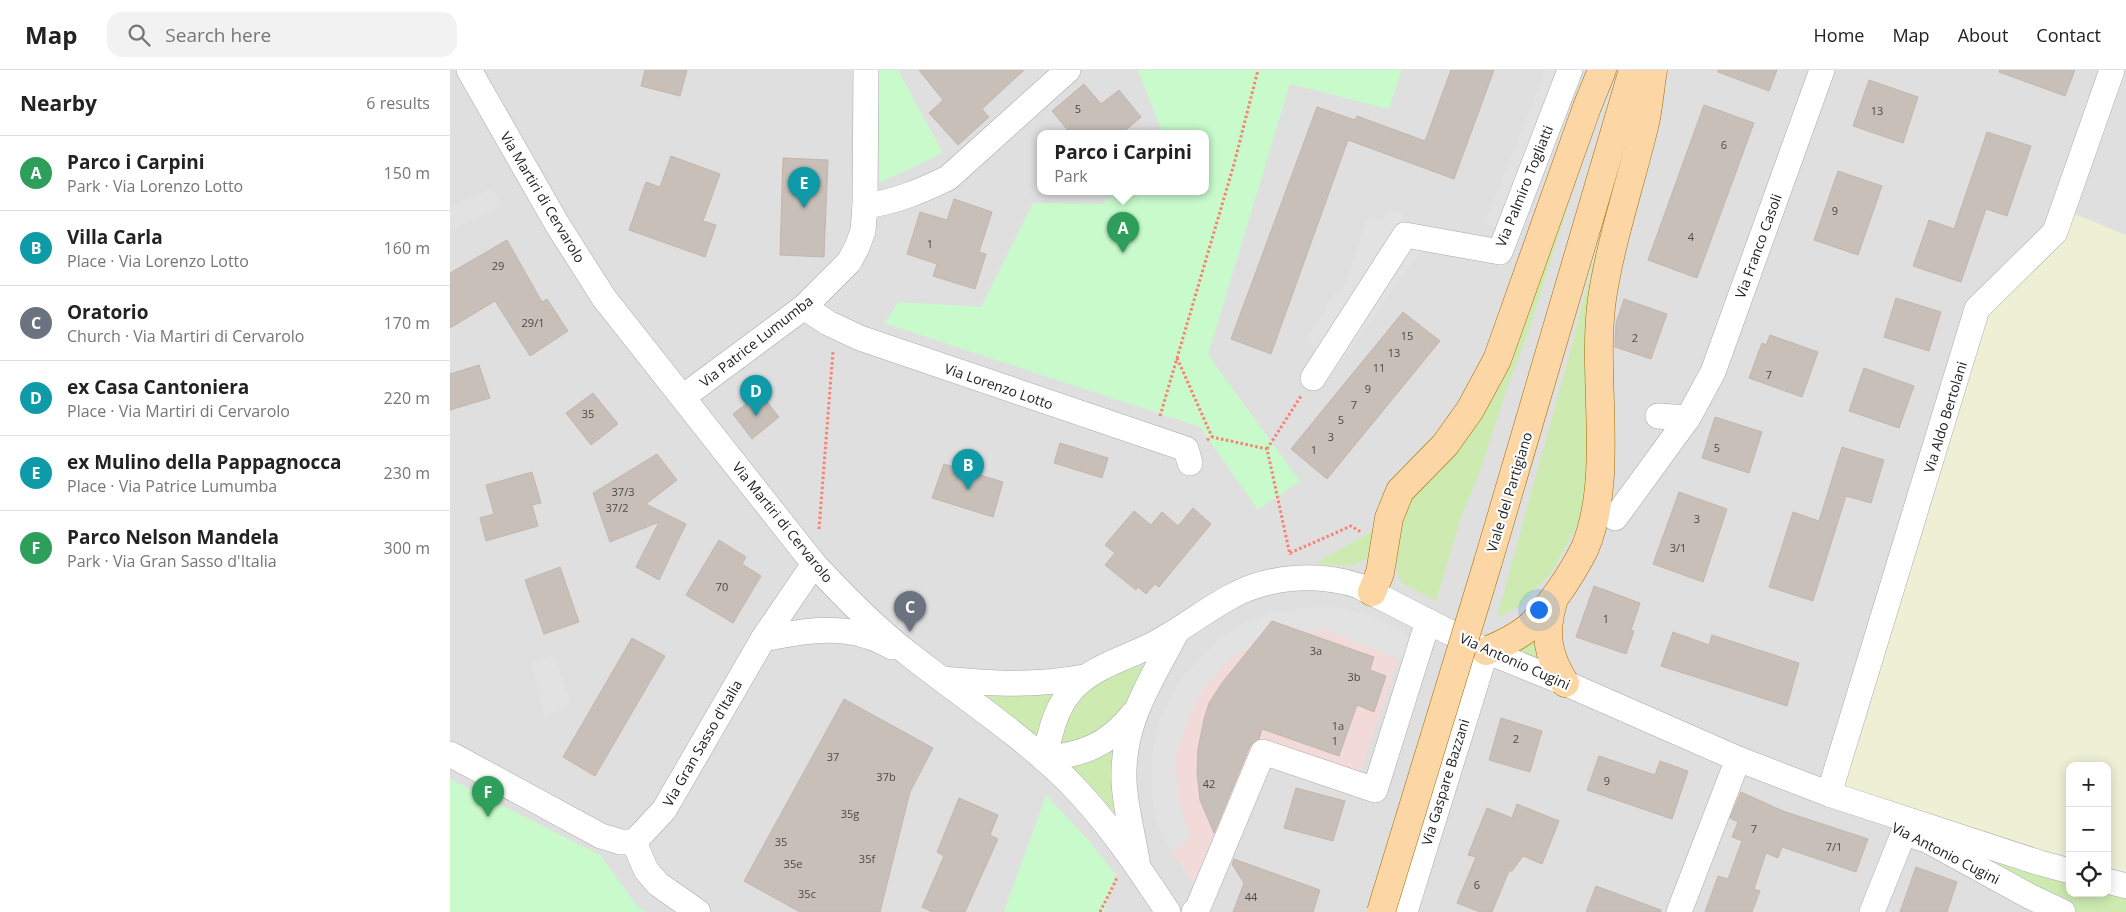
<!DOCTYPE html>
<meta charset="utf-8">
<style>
body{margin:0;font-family:"Open Sans",sans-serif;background:#f2f2f2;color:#222}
.controls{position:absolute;right:15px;bottom:15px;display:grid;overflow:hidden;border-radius:10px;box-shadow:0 2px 12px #0003}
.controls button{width:45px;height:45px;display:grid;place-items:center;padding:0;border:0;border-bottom:1px solid #e0e0e0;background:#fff;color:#222;font:25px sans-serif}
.you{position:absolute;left:1088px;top:539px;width:18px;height:18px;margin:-12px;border:4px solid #fff;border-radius:50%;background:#1a73e8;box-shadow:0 0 0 8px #1a73e833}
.badge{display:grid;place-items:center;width:32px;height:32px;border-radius:50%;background:#d40000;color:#fff;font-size:16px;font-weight:700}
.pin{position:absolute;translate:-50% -41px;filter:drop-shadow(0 1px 2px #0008)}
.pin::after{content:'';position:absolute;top:26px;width:18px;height:15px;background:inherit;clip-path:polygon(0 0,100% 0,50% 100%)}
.popup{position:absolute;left:587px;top:60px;width:172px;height:65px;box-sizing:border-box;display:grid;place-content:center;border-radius:10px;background:#fff;filter:drop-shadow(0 1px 4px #0005);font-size:16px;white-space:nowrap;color:#767676}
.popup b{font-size:19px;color:#222}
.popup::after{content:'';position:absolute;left:50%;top:100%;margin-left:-10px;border:10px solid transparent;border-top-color:#fff}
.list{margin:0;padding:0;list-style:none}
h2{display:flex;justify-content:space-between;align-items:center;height:65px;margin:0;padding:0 20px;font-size:21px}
h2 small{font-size:16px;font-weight:400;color:#767676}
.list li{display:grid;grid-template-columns:32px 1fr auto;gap:15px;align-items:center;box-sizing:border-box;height:75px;padding:0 20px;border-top:1px solid #e0e0e0}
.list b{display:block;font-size:19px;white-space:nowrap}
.list p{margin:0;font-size:16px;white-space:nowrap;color:#767676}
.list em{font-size:16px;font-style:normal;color:#767676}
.icon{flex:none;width:28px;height:28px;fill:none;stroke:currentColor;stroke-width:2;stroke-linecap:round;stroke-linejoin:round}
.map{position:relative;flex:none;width:1676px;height:842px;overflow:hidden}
header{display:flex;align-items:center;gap:30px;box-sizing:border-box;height:70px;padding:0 25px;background:#fff;border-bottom:1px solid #e0e0e0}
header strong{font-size:24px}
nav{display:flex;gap:28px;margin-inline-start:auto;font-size:18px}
.search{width:350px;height:45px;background:#f2f2f2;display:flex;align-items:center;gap:12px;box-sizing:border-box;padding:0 18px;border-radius:15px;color:#767676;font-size:19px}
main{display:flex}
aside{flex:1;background:#fff}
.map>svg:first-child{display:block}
.residential{fill:#e0dfdf;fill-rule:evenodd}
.commercial{fill:#f2dad9}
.farmland{fill:#eef0d5}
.grass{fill:#cdebb0}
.park{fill:#c8facc}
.parking{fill:#e2e2e2}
.building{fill:#c7bfb8;stroke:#c4b6ab}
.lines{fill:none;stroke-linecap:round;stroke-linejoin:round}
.minor-casing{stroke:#a9a9a9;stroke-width:26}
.major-casing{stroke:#a06b00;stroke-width:29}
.path{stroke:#fa8072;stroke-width:3;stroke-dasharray:2.5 2.5;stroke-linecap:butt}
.minor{stroke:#fff;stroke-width:25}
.major{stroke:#fcd6a4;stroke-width:28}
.major-bridge-casing{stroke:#a06b00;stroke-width:29;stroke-linecap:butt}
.major-bridge{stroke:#fcd6a4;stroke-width:28}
.labels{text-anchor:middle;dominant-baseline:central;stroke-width:4.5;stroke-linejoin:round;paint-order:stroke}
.number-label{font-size:11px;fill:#4b4948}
.street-label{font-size:14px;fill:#222;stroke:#fff}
</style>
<header>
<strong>Map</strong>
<div class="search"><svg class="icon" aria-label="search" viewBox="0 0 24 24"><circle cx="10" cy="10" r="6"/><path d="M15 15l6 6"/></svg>Search here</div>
<nav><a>Home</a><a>Map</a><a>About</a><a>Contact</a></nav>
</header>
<main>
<aside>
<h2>Nearby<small>6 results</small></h2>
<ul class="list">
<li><span class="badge" style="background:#2e9e5b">A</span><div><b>Parco i Carpini</b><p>Park · Via Lorenzo Lotto</p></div><em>150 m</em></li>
<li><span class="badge" style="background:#0f9aa8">B</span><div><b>Villa Carla</b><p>Place · Via Lorenzo Lotto</p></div><em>160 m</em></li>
<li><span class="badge" style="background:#6b7280">C</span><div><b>Oratorio</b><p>Church · Via Martiri di Cervarolo</p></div><em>170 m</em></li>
<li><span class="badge" style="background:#0f9aa8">D</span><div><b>ex Casa Cantoniera</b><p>Place · Via Martiri di Cervarolo</p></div><em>220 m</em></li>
<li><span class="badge" style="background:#0f9aa8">E</span><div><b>ex Mulino della Pappagnocca</b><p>Place · Via Patrice Lumumba</p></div><em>230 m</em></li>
<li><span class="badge" style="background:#2e9e5b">F</span><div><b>Parco Nelson Mandela</b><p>Park · Via Gran Sasso d'Italia</p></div><em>300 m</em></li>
</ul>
</aside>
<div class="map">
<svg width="1676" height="842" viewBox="0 0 1676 842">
<rect width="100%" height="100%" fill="#f2efe9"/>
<path class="residential" d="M0,0H1676V842H0ZM590,64H756V122H590ZM1620,696H1657V823H1620Z"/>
<polygon class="commercial" points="872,536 894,538 923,547 957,564 905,719 815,691 763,838 722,783 706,750 702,725 702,685 711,646 730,609 769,569 793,553 822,543"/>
<polygon class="farmland" points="1613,139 1676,165 1676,816 1657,811 1657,696 1620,696 1620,801 1379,724 1527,239"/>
<g class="grass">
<polygon points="1149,37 1077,266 1057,318 1029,404 1011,447 986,531 952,513 948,504 944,479 959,424 1002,378"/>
<polygon points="1183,39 1132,447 1101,503 1069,537 1047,547 1120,282"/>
<path d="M923,461C922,469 921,482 916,488C906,500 878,494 865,493Z"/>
<polygon points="1089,563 1099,597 1061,582"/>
<polygon points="700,593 673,644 660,657 612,676 607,670 619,636 648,613 668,603"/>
<polygon points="609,621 591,670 529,622"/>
<polygon points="667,677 667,745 637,711 618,694"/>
<polygon points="1478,770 1620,801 1620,823 1657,823 1676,816 1676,842 1613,842"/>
</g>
<g class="park">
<polygon points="428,0 448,0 493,83 429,113"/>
<polygon points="688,0 952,0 939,39 840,14 758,285 850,411 808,440 750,357 434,253 449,232 531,237 583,133 652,134 666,122 756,122 756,64 713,64"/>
<polygon points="0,709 150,785 188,837 196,842 0,842"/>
<polygon points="596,725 639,771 666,805 654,842 554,842"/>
</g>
<g class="parking">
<polygon points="1096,0 1120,0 1057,162 1035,153"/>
<polygon points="43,118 53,135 0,160 0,137"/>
<polygon points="937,140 952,143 955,165 979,170 879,309 868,300 878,283 855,272 885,223 892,223 918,147 934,150"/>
<polygon points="872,536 894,538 923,547 983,578 935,732 914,726 957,593 874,559 825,566 782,587 754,618 738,650 725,692 730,733 740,768 722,783 706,750 702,725 702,685 711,646 730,609 769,569 793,553 822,543"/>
<polygon points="103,585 121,632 95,648 81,592"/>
</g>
<g class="building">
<polygon points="195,0 237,0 230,26 191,16"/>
<polygon points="469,0 574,0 532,39 539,47 508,75 479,43 493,30"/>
<polygon points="1001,0 1044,0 1004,109 898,70 821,284 781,269 867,37 905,50 907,46 975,71"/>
<polygon points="1268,0 1327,0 1319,21 1268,2"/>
<polygon points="1550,0 1625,0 1615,26 1549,2"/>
<polygon points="1419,10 1468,27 1453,73 1403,56"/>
<polygon points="634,14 651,34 669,20 691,47 671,64 621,64 602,41"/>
<polygon points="1254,35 1304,53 1247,208 1198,190"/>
<polygon points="1537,62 1581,76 1557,146 1536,139 1511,212 1463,196 1479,150 1504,159"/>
<polygon points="221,86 270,104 253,151 266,155 255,187 179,160 196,112 210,117"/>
<polygon points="333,88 378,90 374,187 330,185"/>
<polygon points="1388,101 1432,116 1408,185 1364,170"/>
<polygon points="504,129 542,142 529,182 536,184 525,219 483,206 487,194 457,184 470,142 497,150"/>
<polygon points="57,170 92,232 97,229 118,261 80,286 45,231 0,258 0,203"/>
<polygon points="1446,228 1491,242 1479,281 1434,267"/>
<polygon points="1174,229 1217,244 1201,289 1165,277 1166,253"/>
<polygon points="953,242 990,271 877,409 841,379"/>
<polygon points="1320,265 1368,282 1352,327 1299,308 1312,273 1316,275"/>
<polygon points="29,295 40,328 0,340 0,304"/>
<polygon points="1414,298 1464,316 1449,358 1399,341"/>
<polygon points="143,323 168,354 141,375 116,343"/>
<polygon points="310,323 329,347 302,369 283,344"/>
<polygon points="1265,347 1312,362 1299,403 1252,388"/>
<polygon points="610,373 658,388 652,408 604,393"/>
<polygon points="1392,377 1434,390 1421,433 1396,426 1363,531 1319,517 1343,442 1369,451"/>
<polygon points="207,384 227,410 196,434 236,454 209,510 186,497 209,452 160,472 143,423"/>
<polygon points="494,394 553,412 543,447 482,428"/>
<polygon points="82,402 91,433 82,435 88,456 36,471 30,448 44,444 36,415"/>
<polygon points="1229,422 1277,439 1253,512 1203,494"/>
<polygon points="743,438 761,454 709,517 705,514 696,524 688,517 686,520 655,495 665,483 655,475 684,441 701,455 712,442 728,456"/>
<polygon points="269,470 296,487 292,494 311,506 283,553 236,525"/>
<polygon points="110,497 129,552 94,564 75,510"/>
<polygon points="1144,516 1190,533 1181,560 1184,561 1176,584 1126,567"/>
<polygon points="822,551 924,587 920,600 936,606 924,642 907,635 889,686 812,659 809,669 800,676 764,763 750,730 747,703 748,679 754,649 759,633 772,613"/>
<polygon points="1223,562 1259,575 1262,565 1349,593 1337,636 1211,596"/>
<polygon points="182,568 215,586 145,706 113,687"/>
<polygon points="394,629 483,678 460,722 430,842 350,842 294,811"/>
<polygon points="1051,648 1092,661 1080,702 1039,690"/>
<polygon points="1149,686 1205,705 1210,691 1238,701 1222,749 1137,720"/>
<polygon points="846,718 895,731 883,771 834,758"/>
<polygon points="1291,722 1333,741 1418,769 1406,802 1332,777 1328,788 1316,783 1304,819 1310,821 1302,842 1255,842 1268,806 1278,809 1292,771 1282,767 1288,752 1280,748"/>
<polygon points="509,728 548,745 540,765 548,769 515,842 482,842 472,837 494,786 487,782"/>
<polygon points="1067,734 1109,751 1092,794 1073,786 1062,801 1059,801 1042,842 1030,842 1007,833 1026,787 1018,785 1037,738 1062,748"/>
<polygon points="784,789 870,820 863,842 783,842 794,813 782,794"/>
<polygon points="1466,797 1507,812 1497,842 1450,842"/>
<polygon points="1146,816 1211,840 1211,842 1136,842"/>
</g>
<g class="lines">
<g class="minor-casing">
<g id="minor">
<path d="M19,0L107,154L154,228L364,494C394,526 425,558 460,585C512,626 569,663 617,710C656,749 687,795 718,842"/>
<path d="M415,136C445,132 471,121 498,108L618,0"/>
<polyline points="354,237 378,253 410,268 736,379 740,393"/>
<polyline points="863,308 955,165 1050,182 1120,0"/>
<polyline points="233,327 354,237 399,192 407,177 413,161 415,136 416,0"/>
<polyline points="1208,346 1238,348"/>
<polyline points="1165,448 1238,348 1263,302 1372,0"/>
<path d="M313,569C347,562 383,555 417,566C426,568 434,573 442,577"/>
<path d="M493,609C543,614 585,616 634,607"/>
<polyline points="0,684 151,766 171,772 184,772 214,740 313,569 364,494"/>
<path d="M594,689C600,666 604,641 620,622C639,598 674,589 702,575C729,561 753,542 780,527C818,506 868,502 909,516L1036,581L1115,613L1288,689L1379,724L1590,793L1620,801"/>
<path d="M594,689C633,684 657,676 682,645"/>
<polyline points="1379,724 1527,239 1605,162 1662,0"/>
<polyline points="1467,767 1477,770 1579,826 1613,842"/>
<polyline points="184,772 196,800 208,814 248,842"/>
<path d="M687,790C683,765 675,737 674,711C672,652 700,613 726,563"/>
<polyline points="1657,811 1676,816"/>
<polyline points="744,842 747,840 813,682 925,720 978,551"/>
<polyline points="955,842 1036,581"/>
<polyline points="1229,842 1288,689"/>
<polyline points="1422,842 1454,762"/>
</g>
</g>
<g class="major-casing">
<g id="major">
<polyline points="1038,492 1183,0"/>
<polyline points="922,522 930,503 939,448 950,421 995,375 1020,340 1047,290 1137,37 1152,0"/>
<path d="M1103,532C1094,563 1097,585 1115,613"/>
<path d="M1036,581C1075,565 1085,555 1110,520C1119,507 1128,492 1135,478C1165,406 1141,307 1152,229C1161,169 1181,112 1195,53C1199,35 1200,17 1203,0"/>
</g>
</g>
<g class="path">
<polyline points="727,288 762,367"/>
<polyline points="710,346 784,94 808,0"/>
<polyline points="757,370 762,367 817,379 840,485"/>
<polyline points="817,379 851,326"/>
<polyline points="369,459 383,281"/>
<polyline points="840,483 901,456 911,462"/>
<polyline points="650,842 667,808"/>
</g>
<use href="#minor" class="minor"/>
<use href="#major" class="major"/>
<g class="major-bridge-casing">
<polyline id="major-bridge" points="931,842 1038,492"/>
</g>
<use href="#major-bridge" class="major-bridge"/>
</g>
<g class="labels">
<g class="number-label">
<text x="628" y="38">5</text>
<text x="1427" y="40">13</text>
<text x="1274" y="74">6</text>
<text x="1385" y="140">9</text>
<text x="1241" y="166">4</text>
<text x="480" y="173">1</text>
<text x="48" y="195">29</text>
<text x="83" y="252">29/1</text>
<text x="957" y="265">15</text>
<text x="1185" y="267">2</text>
<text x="944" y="282">13</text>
<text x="929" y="297">11</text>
<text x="1319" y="304">7</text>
<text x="918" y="318">9</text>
<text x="904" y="334">7</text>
<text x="138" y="343">35</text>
<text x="891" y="349">5</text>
<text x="881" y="366">3</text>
<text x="1267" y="377">5</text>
<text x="864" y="379">1</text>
<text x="173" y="421">37/3</text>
<text x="167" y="437">37/2</text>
<text x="1247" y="448">3</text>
<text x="1228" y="477">3/1</text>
<text x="272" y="516">70</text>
<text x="1156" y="548">1</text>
<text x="866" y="580">3a</text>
<text x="904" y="606">3b</text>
<text x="888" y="655">1a</text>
<text x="1066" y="668">2</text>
<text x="885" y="670">1</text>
<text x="383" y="686">37</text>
<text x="436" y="706">37b</text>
<text x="1157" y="710">9</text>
<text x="759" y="713">42</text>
<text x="400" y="743">35g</text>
<text x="1304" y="758">7</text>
<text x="331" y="771">35</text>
<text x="1384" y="776">7/1</text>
<text x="417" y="788">35f</text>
<text x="343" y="793">35e</text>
<text x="1027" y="814">6</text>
<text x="357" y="823">35c</text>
<text x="801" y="826">44</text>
</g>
<g class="street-label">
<text transform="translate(1074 116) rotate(-68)">Via Palmiro Togliatti</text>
<text transform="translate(93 127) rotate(59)">Via Martiri di Cervarolo</text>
<text transform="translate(1308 176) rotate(-70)">Via Franco Casoli</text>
<text transform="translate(306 271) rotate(-38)">Via Patrice Lumumba</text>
<text transform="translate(549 316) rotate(19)">Via Lorenzo Lotto</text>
<text transform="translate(1495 347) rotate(-73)">Via Aldo Bertolani</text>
<text transform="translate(1059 422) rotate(-73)">Viale del Partigiano</text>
<text transform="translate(333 452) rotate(51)">Via Martiri di Cervarolo</text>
<text transform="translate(1065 591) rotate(24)">Via Antonio Cugini</text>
<text transform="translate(252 673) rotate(-60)">Via Gran Sasso d'Italia</text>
<text transform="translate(995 712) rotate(-73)">Via Gaspare Bazzani</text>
<text transform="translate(1496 783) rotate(27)">Via Antonio Cugini</text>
</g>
</g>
</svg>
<div class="controls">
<button>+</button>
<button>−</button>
<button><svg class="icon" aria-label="locate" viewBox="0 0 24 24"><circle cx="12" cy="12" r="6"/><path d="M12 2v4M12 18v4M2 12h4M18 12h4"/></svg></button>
</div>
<div class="you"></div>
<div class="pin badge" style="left:673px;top:183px;background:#2e9e5b">A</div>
<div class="popup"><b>Parco i Carpini</b>Park</div>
<div class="pin badge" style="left:518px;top:420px;background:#0f9aa8">B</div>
<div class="pin badge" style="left:460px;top:562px;background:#6b7280">C</div>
<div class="pin badge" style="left:306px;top:346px;background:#0f9aa8">D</div>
<div class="pin badge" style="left:354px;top:138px;background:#0f9aa8">E</div>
<div class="pin badge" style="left:38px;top:747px;background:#2e9e5b">F</div>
</div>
</main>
